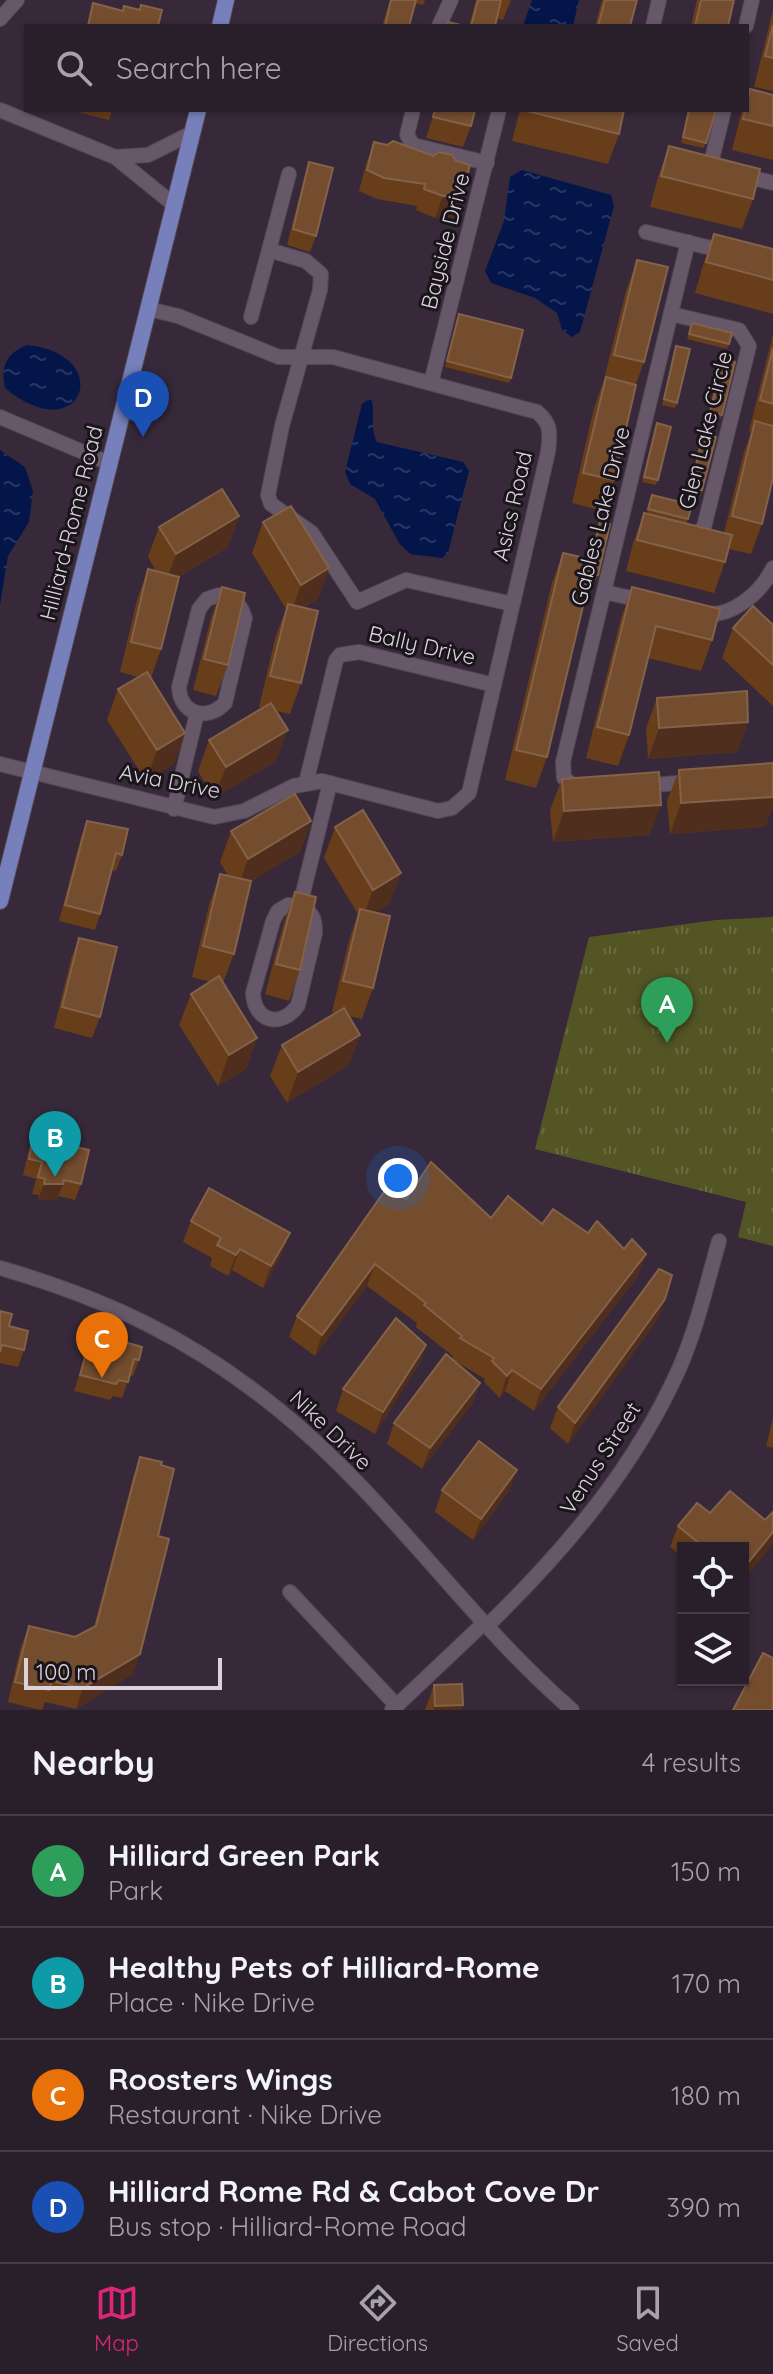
<!DOCTYPE html>
<meta charset="utf-8">
<style>
body{margin:0;font-family:Quicksand,sans-serif;background:#312733;color:#f1f3f6}
.controls{position:absolute;right:24px;bottom:24px;display:grid;overflow:hidden;border-radius:0px;box-shadow:0 2px 6px #0004}
.controls button{width:72px;height:72px;display:grid;place-items:center;padding:0;border:0;border-bottom:2px solid #453d47;background:#291f2b;color:#f1f3f6;font:40px sans-serif}
.scale{position:absolute;left:24px;bottom:20px;width:198px;box-sizing:border-box;padding-left:8px;border:4px solid #dbd2dc;border-top:0;font-size:22px;line-height:28px;white-space:nowrap;color:#dbd2dc;-webkit-text-stroke:6px #1a141b;paint-order:stroke}
.you{position:absolute;left:398px;top:1178px;width:28px;height:28px;margin:-20px;border:6px solid #fff;border-radius:50%;background:#1a73e8;box-shadow:0 0 0 12px #1a73e833}
.badge{display:grid;place-items:center;width:52px;height:52px;border-radius:50%;background:#db2777;color:#fff;font-size:26px;font-weight:700}
.pin{position:absolute;translate:-50% -66px;filter:drop-shadow(0 2px 4px #0008)}
.pin::after{content:'';position:absolute;top:42px;width:28px;height:24px;background:inherit;clip-path:polygon(0 0,100% 0,50% 100%)}
.list{margin:0;padding:0;list-style:none}
h2{display:flex;justify-content:space-between;align-items:center;height:104px;margin:0;padding:0 32px;font-size:34px}
h2 small{font-size:26px;font-weight:400;color:#a5a2a9}
.list li{display:grid;grid-template-columns:52px 1fr auto;gap:24px;align-items:center;box-sizing:border-box;height:112px;padding:0 32px;border-top:2px solid #453d47}
.list b{display:block;font-size:30px;white-space:nowrap}
.list p{margin:0;font-size:26px;white-space:nowrap;color:#a5a2a9}
.list em{font-size:26px;font-style:normal;color:#a5a2a9}
.icon{flex:none;width:44px;height:44px;fill:none;stroke:currentColor;stroke-width:2;stroke-linecap:round;stroke-linejoin:round}
.map{position:relative;flex:none;width:773px;height:1710px;overflow:hidden}
.search{position:absolute;background:#291f2b;box-shadow:0 2px 6px #0004;left:24px;right:24px;top:24px;height:88px;display:flex;align-items:center;gap:20px;box-sizing:border-box;padding:0 28px;border-radius:0px;color:#a5a2a9;font-size:30px}
.sheet{height:552px;background:#291f2b}
nav{display:flex;justify-content:space-around;align-items:center;box-sizing:border-box;height:112px;border-top:2px solid #453d47;background:#291f2b;font-size:22px;color:#a5a2a9}
nav a{display:grid;justify-items:center;gap:4px}
nav .on{color:#db2777}
.map>svg:first-child{display:block}
.park{fill:url(#park-tufts)}
.water{fill:url(#water-ripples)}
.lines{fill:none;stroke-linecap:round;stroke-linejoin:round}
.minor-casing{stroke:#534755;stroke-width:16}
.major-casing{stroke:#534755;stroke-width:18}
.minor{stroke:#675869;stroke-width:14}
.major{stroke:#7780bb;stroke-width:16}
.wall{fill:#683d19}
.shaded-wall{fill:#4f2e1d}
.building{fill:#744d2e;stroke:#846249;stroke-width:2}
.labels{text-anchor:middle;dominant-baseline:central;stroke-width:6;stroke-linejoin:round;paint-order:stroke}
.street-label{font-size:22px;fill:#dbd2dc;stroke:#1a141b}
</style>
<div class="map">
<svg width="773" height="1710" viewBox="0 0 773 1710">
<defs>
<pattern id="park-tufts" width="24" height="20" patternUnits="userSpaceOnUse" patternTransform="scale(2)"><rect width="24" height="20" fill="#535624"/><path d="M3 7l-1-3M5 7V3M7 7l1-3M15 17l-1-3M17 17v-4M19 17l1-3" fill="none" stroke="#6b6d43"/></pattern>
<pattern id="water-ripples" width="26" height="14" patternUnits="userSpaceOnUse" patternTransform="scale(2)"><rect width="26" height="14" fill="#04154a"/><path d="M2 4q2-2 4 0t4 0M15 11q2-2 4 0t4 0" fill="none" stroke="#283664"/></pattern>
</defs>
<rect width="100%" height="100%" fill="#372939"/>
<polygon class="park" points="773,917 773,1246 738,1237 746,1202 535,1149 589,937 716,920"/>
<g class="water">
<polygon points="532,0 579,0 573,26 523,26"/>
<polygon points="522,170 611,195 614,206 580,332 572,337 562,330 557,313 535,298 491,283 485,271 504,221 510,177"/>
<path d="M27,345C117,354 82,452 5,388C0,366 7,353 27,345Z"/>
<path d="M371,398C376,414 369,426 377,442L463,462L469,471L448,553L442,558L410,554L399,543L375,499L350,484L345,472L362,404Z"/>
<polygon points="0,450 25,467 33,491 29,522 8,556 0,605"/>
</g>
<g class="lines">
<g class="minor-casing">
<g id="minor">
<polyline points="0,19 17,0"/>
<polyline points="439,26 451,0"/>
<polyline points="653,26 659,0"/>
<polyline points="746,26 752,0"/>
<polyline points="0,110 115,157 173,204"/>
<polyline points="413,110 407,135 413,145 487,163"/>
<polyline points="115,157 148,155 192,133"/>
<polyline points="710,167 724,110"/>
<polyline points="742,175 773,183"/>
<polyline points="646,232 727,252"/>
<polyline points="269,250 289,174"/>
<polyline points="671,314 739,330 749,346 704,527 696,535 688,535"/>
<polyline points="251,317 269,250 306,261 321,274 320,290 282,426 268,495 271,504 312,533 357,602 406,580 512,604"/>
<polyline points="431,383 499,110"/>
<polyline points="0,417 109,463"/>
<polyline points="604,592 645,601"/>
<path d="M219,595C235,598 240,603 245,618L225,703C207,722 180,714 179,687L199,609L207,599Z"/>
<path d="M700,613C730,620 761,593 773,568"/>
<path d="M0,764L214,817L244,811L294,786L322,781L438,811L452,808L469,793L548,452C550,434 552,424 537,412L333,357H279L178,316L148,309"/>
<polyline points="306,783 336,660 340,655 359,652 494,685"/>
<polyline points="642,786 689,782"/>
<polyline points="578,789 564,778 563,762 688,242"/>
<polyline points="174,809 197,713"/>
<path d="M288,905C307,905 316,914 315,933L298,1005C282,1029 254,1022 253,993L273,921L278,911Z"/>
<polyline points="300,905 330,783"/>
<path d="M0,1268C107,1299 192,1339 279,1410C388,1498 466,1618 572,1710"/>
<polyline points="290,1592 397,1706"/>
<path d="M487,1626C565,1550 634,1469 679,1369C697,1328 707,1283 719,1241"/>
<polyline points="392,1710 484,1623"/>
</g>
</g>
<g class="major-casing">
<g id="major">
<polyline points="220,26 226,0"/>
<polyline points="0,901 198,110"/>
</g>
</g>
<use href="#minor" class="minor"/>
<use href="#major" class="major"/>
</g>
<g class="wall">
<polygon points="390,0 425,0 423,5 415,3 409,26 382,26"/>
<polygon points="476,0 511,0 503,20 496,18 495,26 469,26"/>
<polygon points="602,0 637,0 630,26 595,26"/>
<polygon points="697,0 734,0 728,26 691,26"/>
<polygon points="773,10 773,91 754,87"/>
<polygon points="750,89 773,95 773,160 732,150 742,110 747,110 747,97"/>
<polygon points="70,110 112,110 109,120"/>
<polygon points="435,110 471,126 463,147 426,138"/>
<polygon points="520,110 624,110 619,134 608,164 512,141"/>
<polygon points="689,110 716,110 704,148 681,143"/>
<polygon points="374,142 462,197 454,218 435,218 416,210 417,206 377,199 359,191 366,164"/>
<polygon points="669,146 753,199 742,229 650,207 658,177"/>
<polygon points="309,162 316,236 310,252 287,245 304,178"/>
<polygon points="714,234 773,249 773,314 695,293 703,265"/>
<polygon points="637,260 644,362 636,384 614,480 603,511 572,503 594,408 603,383 626,291"/>
<polygon points="459,314 511,378 509,383 445,367"/>
<polygon points="692,323 732,333 727,349 687,339"/>
<polygon points="773,334 773,478 762,524 751,554 728,549 725,562 714,593 626,571 633,543 644,513 647,513 650,501 692,505 687,523 724,533 744,452 751,432 749,431"/>
<polygon points="676,346 677,403 675,408 662,405"/>
<polygon points="723,358 722,415 720,420 708,417"/>
<polygon points="657,423 658,480 656,485 642,482"/>
<polygon points="703,434 702,490 700,496 689,493"/>
<polygon points="239,516 228,547 179,577 161,649 151,678 185,733 174,764 146,781 107,720 118,689 138,677 120,672 137,600 148,569 156,571 148,557 159,527"/>
<polygon points="600,521 598,575 596,580 590,579 547,757 536,788 505,780 552,583 563,553 590,559"/>
<polygon points="263,522 329,568 318,599 303,608 301,683 290,714 276,711 276,761 214,798 198,771 209,740 264,708 259,707 276,635 286,609 252,553"/>
<polygon points="222,587 228,665 216,696 193,690 211,618"/>
<polygon points="632,587 712,640 701,671 648,658 629,735 618,766 586,758 621,618"/>
<polygon points="773,625 773,706 722,658 733,628"/>
<polygon points="657,698 748,722 737,752 648,759 646,728"/>
<polygon points="773,763 773,807 765,827 670,834 667,801 679,770"/>
<polygon points="562,779 650,835 553,842 550,810"/>
<polygon points="87,821 122,855 116,871 111,870 100,914 95,930 59,921 81,837"/>
<polygon points="311,821 300,852 251,881 234,954 223,983 257,1038 246,1069 218,1086 179,1025 191,994 211,982 192,977 209,905 220,874 228,876 220,862 231,831"/>
<polygon points="335,827 390,904 375,912 373,988 362,1019 348,1016 349,1065 287,1103 270,1076 282,1045 336,1013 332,1012 349,940 358,914 324,858"/>
<polygon points="295,892 300,970 289,1001 265,994 284,922"/>
<polygon points="79,938 100,1017 92,1038 54,1028 71,959"/>
<polygon points="33,1137 81,1184 75,1200 59,1196 57,1200 38,1200 39,1195 32,1194 36,1179 23,1175 28,1153"/>
<polygon points="406,1199 491,1218 542,1224 638,1276 534,1411 505,1391 500,1398 484,1382 485,1379 452,1359 453,1356 416,1327 417,1323 367,1286 315,1356 289,1337 297,1316"/>
<polygon points="191,1221 282,1254 263,1288 232,1270 228,1276 210,1266 212,1258 183,1242"/>
<polygon points="665,1299 657,1320 568,1444 550,1428 558,1407"/>
<polygon points="0,1311 24,1350 18,1367 0,1363"/>
<polygon points="96,1334 139,1360 133,1376 130,1375 122,1398 113,1396 110,1400 74,1391 85,1357 88,1358"/>
<polygon points="426,1345 418,1366 375,1434 336,1411 343,1389"/>
<polygon points="480,1383 472,1404 422,1469 387,1444 394,1423"/>
<polygon points="773,1418 773,1448 766,1446"/>
<polygon points="140,1457 161,1465 158,1536 133,1674 76,1709 45,1702 42,1710 40,1710 8,1702 21,1646 29,1626 75,1637 94,1627 133,1477"/>
<polygon points="517,1470 509,1491 473,1540 435,1512 442,1490"/>
<polygon points="773,1512 773,1543 743,1581 743,1548 683,1548 683,1558 670,1547 678,1526 710,1513 765,1520"/>
<polygon points="434,1685 463,1705 461,1710 425,1710"/>
</g>
<g class="shaded-wall">
<polygon points="443,196 462,197 454,218 435,218"/>
<polygon points="239,516 228,547 165,585 176,554"/>
<polygon points="329,568 318,599 290,616 301,585"/>
<polygon points="748,722 737,752 648,759 659,728"/>
<polygon points="288,730 276,761 214,798 226,767"/>
<polygon points="185,733 174,764 146,781 157,750"/>
<polygon points="773,797 773,807 765,827 670,834 681,803"/>
<polygon points="661,805 650,835 553,842 564,811"/>
<polygon points="311,821 300,852 237,890 248,859"/>
<polygon points="401,873 390,904 362,920 373,890"/>
<polygon points="360,1035 349,1065 287,1103 298,1072"/>
<polygon points="257,1038 246,1069 218,1086 229,1055"/>
<polygon points="44,1184 63,1184 57,1200 38,1200"/>
<polygon points="290,1233 282,1254 263,1288 271,1266"/>
<polygon points="240,1249 232,1270 228,1276 236,1255"/>
<polygon points="646,1254 638,1276 534,1411 541,1389"/>
<polygon points="375,1264 367,1286 315,1356 322,1335"/>
<polygon points="665,1299 657,1320 568,1444 575,1423"/>
<polygon points="426,1345 418,1366 375,1434 383,1412"/>
<polygon points="512,1370 505,1391 500,1398 507,1376"/>
<polygon points="480,1383 472,1404 422,1469 430,1448"/>
<polygon points="517,1470 509,1491 473,1540 481,1519"/>
<polygon points="773,1532 773,1543 743,1581 743,1569"/>
<polygon points="140,1654 133,1674 76,1709 83,1688"/>
<polygon points="463,1705 461,1710 434,1710 435,1706"/>
</g>
<g class="building">
<polygon points="391,0 416,0 409,26 385,26"/>
<polygon points="478,0 501,0 495,26 471,26"/>
<polygon points="605,0 637,0 630,26 598,26"/>
<polygon points="701,0 734,0 728,26 695,26"/>
<polygon points="93,3 123,11 124,6 140,10 141,5 162,10 158,26 88,26"/>
<polygon points="448,22 465,26 447,26"/>
<polygon points="773,25 773,58 765,56"/>
<polygon points="750,89 773,95 773,126 743,119 745,110 747,110 747,102"/>
<polygon points="435,110 475,110 471,126 433,117"/>
<polygon points="523,110 624,110 619,134"/>
<polygon points="689,110 716,110 706,143 683,137"/>
<polygon points="393,141 433,156 439,152 452,155 456,161 470,165 462,197 443,196 424,189 425,184 384,178 367,170 374,142 387,145"/>
<polygon points="669,146 760,169 753,199 661,176"/>
<polygon points="309,162 333,168 316,236 293,229"/>
<polygon points="714,234 773,249 773,280 706,262"/>
<polygon points="637,260 668,267 644,362 614,355"/>
<polygon points="459,314 523,330 511,378 447,361"/>
<polygon points="692,323 732,333 729,344 689,334"/>
<polygon points="676,346 690,349 677,403 664,399"/>
<polygon points="773,348 773,404 760,400"/>
<polygon points="723,358 735,362 722,415 710,412"/>
<polygon points="606,377 636,385 614,480 583,473"/>
<polygon points="755,421 773,426 773,478 762,524 732,516"/>
<polygon points="657,423 671,427 658,480 644,477"/>
<polygon points="703,434 716,437 702,490 691,488"/>
<polygon points="222,489 239,516 176,554 159,527"/>
<polygon points="652,495 692,505 688,519 648,509"/>
<polygon points="291,506 329,568 301,585 263,522"/>
<polygon points="644,513 732,535 725,562 637,540"/>
<polygon points="600,521 610,524 598,575 591,573 594,560 591,560"/>
<polygon points="563,553 594,560 547,757 516,750"/>
<polygon points="148,569 179,577 161,649 131,642"/>
<polygon points="222,587 245,593 228,665 204,659"/>
<polygon points="632,587 720,609 712,640 656,626 629,735 597,727"/>
<polygon points="288,604 318,611 301,683 270,676"/>
<polygon points="753,606 773,625 773,665 733,628"/>
<polygon points="147,672 185,733 157,750 118,689"/>
<polygon points="747,691 748,722 659,728 657,698"/>
<polygon points="271,703 288,730 226,767 209,740"/>
<polygon points="773,763 773,797 681,803 679,770"/>
<polygon points="659,772 661,805 564,811 562,779"/>
<polygon points="295,794 311,821 248,859 231,831"/>
<polygon points="363,810 401,873 373,890 335,827"/>
<polygon points="87,821 128,829 122,855 116,853 100,914 65,905"/>
<polygon points="220,874 251,881 234,954 203,946"/>
<polygon points="295,892 316,897 300,970 276,964"/>
<polygon points="360,909 390,916 373,988 343,981"/>
<polygon points="79,938 117,947 100,1017 62,1007"/>
<polygon points="219,976 257,1038 229,1055 191,994"/>
<polygon points="344,1008 360,1035 298,1072 282,1045"/>
<polygon points="33,1137 89,1150 81,1184 64,1180 63,1184 44,1184 45,1179 38,1177 42,1162 29,1159"/>
<polygon points="431,1162 491,1218 508,1196 542,1224 553,1209 588,1233 597,1221 624,1249 632,1239 646,1254 541,1389 512,1370 507,1376 492,1361 494,1358 460,1338 462,1336 424,1305 426,1303 375,1264 322,1335 297,1316 386,1189 406,1199"/>
<polygon points="209,1188 290,1233 271,1266 240,1249 236,1255 217,1245 221,1238 191,1221"/>
<polygon points="659,1269 672,1275 665,1299 575,1423 558,1407"/>
<polygon points="0,1311 12,1314 9,1326 28,1331 24,1350 2,1345 0,1352"/>
<polygon points="396,1318 426,1345 383,1412 343,1389"/>
<polygon points="96,1334 142,1347 139,1360 134,1359 128,1382 119,1380 116,1384 80,1375 85,1357 90,1359"/>
<polygon points="446,1354 480,1383 430,1448 394,1423"/>
<polygon points="479,1441 517,1470 481,1519 442,1490"/>
<polygon points="140,1457 162,1462 161,1465 174,1469 158,1536 169,1539 140,1654 83,1688 52,1681 49,1690 15,1682 29,1626 75,1637 96,1626"/>
<polygon points="730,1491 765,1520 773,1512 773,1532 743,1569 743,1548 705,1548 678,1526 697,1503 710,1513"/>
<polygon points="763,1653 773,1658 773,1710 733,1710"/>
<polygon points="462,1684 463,1705 435,1706 434,1685"/>
</g>
<g class="labels">
<g class="street-label">
<text transform="translate(445 241) rotate(-76)">Bayside Drive</text>
<text transform="translate(705 430) rotate(-76)">Glen Lake Circle</text>
<text transform="translate(512 506) rotate(-77)">Asics Road</text>
<text transform="translate(600 516) rotate(-76)">Gables Lake Drive</text>
<text transform="translate(71 523) rotate(-76)">Hilliard-Rome Road</text>
<text transform="translate(422 645) rotate(13)">Bally Drive</text>
<text transform="translate(170 781) rotate(11)">Avia Drive</text>
<text transform="translate(331 1430) rotate(44)">Nike Drive</text>
<text transform="translate(600 1458) rotate(-57)">Venus Street</text>
</g>
</g>
</svg>
<div class="controls">
<button><svg class="icon" aria-label="locate" viewBox="0 0 24 24"><circle cx="12" cy="12" r="6"/><path d="M12 2v4M12 18v4M2 12h4M18 12h4"/></svg></button>
<button><svg class="icon" aria-label="layers" viewBox="0 0 24 24"><path d="M12 4l9 5-9 5-9-5zM3 14l9 5 9-5"/></svg></button>
</div>
<div class="scale">100 m</div>
<div class="you"></div>
<div class="pin badge" style="left:667px;top:1043px;background:#2e9e5b">A</div>
<div class="pin badge" style="left:55px;top:1177px;background:#0f9aa8">B</div>
<div class="pin badge" style="left:102px;top:1378px;background:#e8710a">C</div>
<div class="pin badge" style="left:143px;top:437px;background:#1a4fb4">D</div>
<div class="search"><svg class="icon" aria-label="search" viewBox="0 0 24 24"><circle cx="10" cy="10" r="6"/><path d="M15 15l6 6"/></svg>Search here</div>
</div>
<section class="sheet">
<h2>Nearby<small>4 results</small></h2>
<ul class="list">
<li><span class="badge" style="background:#2e9e5b">A</span><div><b>Hilliard Green Park</b><p>Park</p></div><em>150 m</em></li>
<li><span class="badge" style="background:#0f9aa8">B</span><div><b>Healthy Pets of Hilliard-Rome</b><p>Place · Nike Drive</p></div><em>170 m</em></li>
<li><span class="badge" style="background:#e8710a">C</span><div><b>Roosters Wings</b><p>Restaurant · Nike Drive</p></div><em>180 m</em></li>
<li><span class="badge" style="background:#1a4fb4">D</span><div><b>Hilliard Rome Rd &amp; Cabot Cove Dr</b><p>Bus stop · Hilliard-Rome Road</p></div><em>390 m</em></li>
</ul>
</section>
<nav>
<a class="on"><svg class="icon" aria-label="map" viewBox="0 0 24 24"><path d="M3 6l6-2 6 2 6-2v14l-6 2-6-2-6 2zM9 4v14M15 6v14"/></svg>Map</a>
<a><svg class="icon" aria-label="directions" viewBox="0 0 24 24"><path d="M12 3l9 9-9 9-9-9zM9 14v-3h6M13 9l2 2-2 2"/></svg>Directions</a>
<a><svg class="icon" aria-label="saved" viewBox="0 0 24 24"><path d="M7 4h10v16l-5-4-5 4z"/></svg>Saved</a>
</nav>
